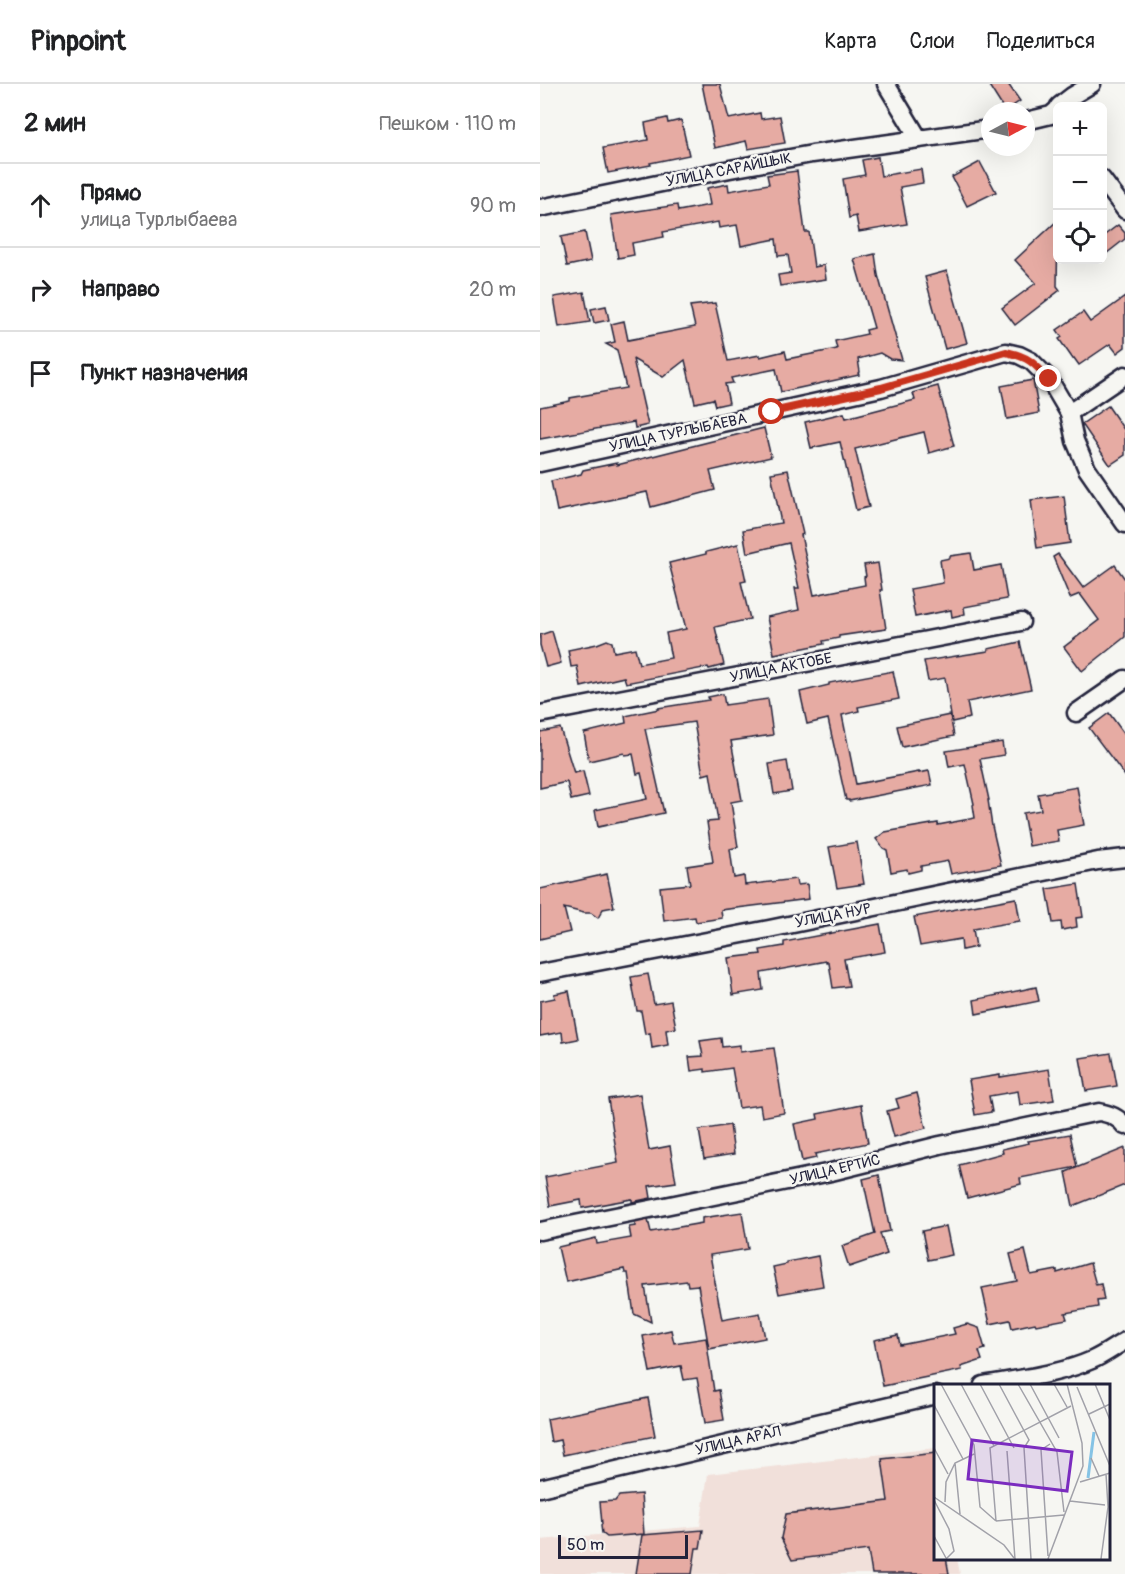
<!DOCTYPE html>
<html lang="ru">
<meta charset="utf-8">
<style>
body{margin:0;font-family:Pangolin,sans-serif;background:#f6f6f6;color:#202124}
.controls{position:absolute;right:18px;top:18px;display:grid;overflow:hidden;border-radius:9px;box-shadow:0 6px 24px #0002}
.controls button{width:54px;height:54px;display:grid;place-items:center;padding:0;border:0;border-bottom:2px solid #e0e0e0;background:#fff;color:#202124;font:30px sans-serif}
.compass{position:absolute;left:441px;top:18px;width:54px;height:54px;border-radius:50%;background:#fff;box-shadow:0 6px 24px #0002;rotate:83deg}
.scale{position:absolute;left:18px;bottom:15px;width:130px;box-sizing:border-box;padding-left:6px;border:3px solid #22223b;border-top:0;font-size:16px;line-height:21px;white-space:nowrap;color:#22223b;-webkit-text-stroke:4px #f6f6f2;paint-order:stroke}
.stop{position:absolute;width:18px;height:18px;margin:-14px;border:4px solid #c8321e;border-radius:50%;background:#fff}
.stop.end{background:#c8321e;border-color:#fff;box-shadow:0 2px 6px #0008}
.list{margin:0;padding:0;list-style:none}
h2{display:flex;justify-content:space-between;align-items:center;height:78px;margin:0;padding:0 24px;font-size:26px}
h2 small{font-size:20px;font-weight:400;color:#757577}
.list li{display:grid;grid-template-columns:39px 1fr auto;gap:18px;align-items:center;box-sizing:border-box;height:84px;padding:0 24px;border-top:2px solid #e0e0e0}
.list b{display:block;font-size:22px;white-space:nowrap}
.list p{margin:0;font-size:20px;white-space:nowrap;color:#757577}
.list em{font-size:20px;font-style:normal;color:#757577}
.icon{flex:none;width:33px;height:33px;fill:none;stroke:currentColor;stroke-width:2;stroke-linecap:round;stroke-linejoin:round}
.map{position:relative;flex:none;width:585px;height:1490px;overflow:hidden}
header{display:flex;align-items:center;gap:36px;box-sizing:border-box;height:84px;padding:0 30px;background:#fff;border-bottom:2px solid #e0e0e0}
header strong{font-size:28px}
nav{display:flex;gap:33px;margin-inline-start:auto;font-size:21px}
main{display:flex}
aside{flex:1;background:#fff}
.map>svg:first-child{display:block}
.built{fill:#f1e0da}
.building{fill:#e6aba3;stroke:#22223b;stroke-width:1.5}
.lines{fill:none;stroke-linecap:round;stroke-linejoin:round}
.minor-casing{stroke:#22223b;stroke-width:21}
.minor{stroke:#f6f6f2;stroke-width:16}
.route{stroke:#c8321e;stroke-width:8}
.labels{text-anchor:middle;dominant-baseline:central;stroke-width:5;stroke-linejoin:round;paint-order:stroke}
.street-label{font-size:15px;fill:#22223b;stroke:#f6f6f2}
.inset-river{fill:none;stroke:#85c3e5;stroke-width:3}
.inset-road{fill:none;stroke:#a1a1a9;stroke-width:1.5}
.view{fill:#7b2cbf;fill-opacity:0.15;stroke:#7b2cbf;stroke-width:3}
.inset-edge{fill:none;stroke:#22223b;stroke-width:3}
</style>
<header>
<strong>Pinpoint</strong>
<nav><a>Карта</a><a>Слои</a><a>Поделиться</a></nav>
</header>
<main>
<aside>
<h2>2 мин<small>Пешком · 110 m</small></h2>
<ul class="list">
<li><svg class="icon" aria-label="ahead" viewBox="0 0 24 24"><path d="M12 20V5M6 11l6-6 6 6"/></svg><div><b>Прямо</b><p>улица Турлыбаева</p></div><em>90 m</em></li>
<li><svg class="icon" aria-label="right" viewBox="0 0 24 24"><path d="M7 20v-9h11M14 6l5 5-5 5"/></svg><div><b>Направо</b></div><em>20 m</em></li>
<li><svg class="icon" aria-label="arrive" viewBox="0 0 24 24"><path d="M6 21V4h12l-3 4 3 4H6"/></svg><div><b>Пункт назначения</b></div></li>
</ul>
</aside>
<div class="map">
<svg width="585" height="1490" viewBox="0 0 585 1490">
<rect width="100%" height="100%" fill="#f6f6f2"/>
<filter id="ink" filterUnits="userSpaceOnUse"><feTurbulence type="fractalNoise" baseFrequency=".0167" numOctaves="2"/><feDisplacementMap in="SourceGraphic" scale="12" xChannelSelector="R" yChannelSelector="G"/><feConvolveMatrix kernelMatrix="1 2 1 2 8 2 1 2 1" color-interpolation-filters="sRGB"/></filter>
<g filter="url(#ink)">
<polygon class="built" points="396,1364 396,1474 417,1474 420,1490 0,1490 0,1456 160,1442 168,1390"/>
<g class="building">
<polygon points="162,0 180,0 189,35 220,29 221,35 240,32 245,59 208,65 206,57 175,64"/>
<polygon points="448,0 468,0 480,17 465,27"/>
<polygon points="127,34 128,39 141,36 149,71 110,79 111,81 68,89 63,64 108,56 105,39"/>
<polygon points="338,73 341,92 381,85 383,99 360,103 367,140 319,148 316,132 309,134 303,95 325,91 322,76"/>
<polygon points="440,78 456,108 427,122 412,93"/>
<polygon points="257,87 265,148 269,148 274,183 284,181 286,195 240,202 238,191 251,189 248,171 238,172 236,155 201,162 197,141 179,144 178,138 123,148 124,153 92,159 94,171 78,174 71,131 137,121 138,127 170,121 167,104 188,100 189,107 229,100 227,91"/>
<polygon points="518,136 517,202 520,206 475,241 462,224 496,199 475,176"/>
<polygon points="578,141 585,149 585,155 562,173 562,153"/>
<polygon points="45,148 51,177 27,182 21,153"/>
<polygon points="335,170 338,191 362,276 350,275 340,269 318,275 320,288 318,289 319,291 241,308 236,285 191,294 193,299 185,300 189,319 175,322 173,315 155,319 145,276 123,293 93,275 108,341 95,344 94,338 0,355 0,323 30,317 30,314 86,304 77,266 66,260 75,258 71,240 84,237 88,256 155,243 150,222 175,219 188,277 220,271 220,273 245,267 247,275 297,265 295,257 327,250 326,246 334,244 314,175"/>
<polygon points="407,187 427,259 405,265 385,193"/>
<polygon points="44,208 50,238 19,243 14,213"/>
<polygon points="585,213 585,263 577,269 570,260 539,281 534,274 533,275 519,255 522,253 517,246 543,228 550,238"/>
<polygon points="66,222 69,236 54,239 51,225"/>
<polygon points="493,296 499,329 467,335 461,302"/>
<polygon points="398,302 414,362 389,369 384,348 315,365 329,423 316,426 300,358 271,364 265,338 304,329 306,334 375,316 373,309"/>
<polygon points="568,322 585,347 585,371 570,381 542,340"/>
<polygon points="224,344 231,373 170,387 175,406 111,423 107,408 17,427 11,397 41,390 43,386 77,379 77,381"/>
<polygon points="248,386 263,450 261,451 274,511 325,501 324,493 326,492 324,481 338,479 342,506 340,506 346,545 299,552 299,554 283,557 284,560 234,570 227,533 259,526 255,504 259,504 249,459 207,469 203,446 241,439 231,389"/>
<polygon points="524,412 530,459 497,464 491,416"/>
<polygon points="198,460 206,497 201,498 210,535 175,543 184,581 169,585 168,583 86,599 84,593 41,603 37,582 31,583 28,566 57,560 67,556 72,558 74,568 95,564 99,580 131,574 126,549 146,545 129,479 166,470 166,468"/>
<polygon points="431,469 434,486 461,481 467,515 424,523 425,530 412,533 411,526 375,533 370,505 403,499 400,476 410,474 410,472"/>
<polygon points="518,470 543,504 575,481 585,495 585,553 542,587 524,563 559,536 540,510 530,514 513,473"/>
<polygon points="12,547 21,579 6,583 0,561 0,551"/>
<polygon points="480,558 491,605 427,618 430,634 412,638 405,594 388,597 384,577 448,567 448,565"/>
<polygon points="353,587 359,615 318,623 319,627 302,631 316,700 379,688 379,689 389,687 392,701 309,717 309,716 306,716 288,635 267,640 260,608 289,601 289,599"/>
<polygon points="183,610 185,621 228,615 233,651 191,657 202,716 191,718 198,763 190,765 194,794 204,792 205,801 256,795 257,801 267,800 269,815 181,826 182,834 156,838 155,833 124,837 120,803 150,800 147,782 173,778 167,738 178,737 170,689 163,691 154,638 105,645 124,729 58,743 55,726 107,715 101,689 97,690 93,670 85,671 84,669 49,677 44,649 86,639 85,632 119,625 118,624 169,616 168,613"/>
<polygon points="569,629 585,651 585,692 549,644"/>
<polygon points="410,631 414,652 362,663 357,642"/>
<polygon points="20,644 34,689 43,687 49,712 31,716 27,698 0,704 0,648"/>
<polygon points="462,658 464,671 440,675 449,716 448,716 452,742 461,781 411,790 408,777 381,782 381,786 368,789 367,785 351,788 347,766 343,764 336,755 345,748 398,739 398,741 435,734 433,721 434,720 425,680 409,683 406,667"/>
<polygon points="247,677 252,707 234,710 229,680"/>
<polygon points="537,703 544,741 517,746 519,757 489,762 483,729 501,726 498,710"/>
<polygon points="317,758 324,800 297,804 289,763"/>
<polygon points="67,790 74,823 63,825 58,834 51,829 44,829 24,824 30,848 0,855 0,805"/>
<polygon points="538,800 543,833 536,834 537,843 522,846 521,838 513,839 507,805"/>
<polygon points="476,814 480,837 433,845 436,863 422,866 421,855 380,862 374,833"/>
<polygon points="340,840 345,868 304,875 309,902 293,904 289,879 287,879 287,877 221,889 223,906 193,911 188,874 221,870 220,866 244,862 244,858"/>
<polygon points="108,890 114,920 131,917 136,944 126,946 128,961 112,964 110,949 105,950 101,927 97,927 91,893"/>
<polygon points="496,903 499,917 436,930 434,916"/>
<polygon points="29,907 38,955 23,958 22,948 0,952 0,917 15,914 14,910"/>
<polygon points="181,954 182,963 200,961 200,968 234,964 244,1029 222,1033 220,1021 199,1024 192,984 165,988 165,985 151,987 149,973 163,972 160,957"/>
<polygon points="571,969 577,1002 546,1007 540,974"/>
<polygon points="509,985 514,1016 480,1021 478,1007 449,1012 452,1028 435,1031 429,996 460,991 460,993"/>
<polygon points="377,1009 386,1044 354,1053 347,1027 359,1024 356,1015"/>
<polygon points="100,1010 109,1066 130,1062 136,1098 109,1102 111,1114 92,1118 92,1115 42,1124 41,1116 10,1122 5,1093 78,1079 68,1015"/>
<polygon points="321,1021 328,1059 275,1070 276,1074 262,1077 254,1040 278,1035 277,1030"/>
<polygon points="190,1041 194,1070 164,1075 159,1046"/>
<polygon points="530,1050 537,1083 480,1094 481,1100 427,1114 419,1081 463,1069 462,1065 489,1059 488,1057"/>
<polygon points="585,1064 585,1101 533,1122 526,1088"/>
<polygon points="339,1091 350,1147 340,1149 347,1170 309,1183 302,1162 335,1150 323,1095"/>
<polygon points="202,1128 208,1165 170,1171 182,1236 220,1229 225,1254 169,1265 158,1201 148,1202 147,1197 105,1202 111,1238 94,1230 88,1189 85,1189 84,1185 26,1198 18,1163 56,1154 57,1160 91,1154 89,1143 95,1142 95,1139 108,1136 111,1148 162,1139 162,1134"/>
<polygon points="406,1142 412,1171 388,1176 382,1147"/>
<polygon points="485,1166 491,1191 517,1186 517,1189 550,1179 556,1201 561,1200 564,1216 557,1217 558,1223 525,1229 527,1235 496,1241 495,1239 472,1244 470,1236 450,1240 442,1204 477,1197 470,1170"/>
<polygon points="278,1172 283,1202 239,1210 233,1183 247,1180 247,1178"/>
<polygon points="427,1240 439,1244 445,1265 439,1267 442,1276 421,1283 422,1286 343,1302 334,1256 358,1251 360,1261 415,1250 413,1244"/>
<polygon points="131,1246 134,1259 166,1254 174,1307 179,1306 184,1336 165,1339 157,1294 144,1296 141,1282 110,1288 103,1252"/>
<polygon points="108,1314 115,1352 23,1371 20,1356 11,1358 7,1335"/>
<polygon points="396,1369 396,1473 406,1473 409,1490 332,1490 328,1466 252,1476 241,1454 246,1430 348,1417 342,1375"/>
<polygon points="101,1410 104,1450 67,1453 62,1449 61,1442 62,1440 60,1418 75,1417 79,1412"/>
<polygon points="163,1446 160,1464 156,1464 152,1490 96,1490 102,1451"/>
</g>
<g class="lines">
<g class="minor-casing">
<g id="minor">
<polyline points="346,0 379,55"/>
<polyline points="519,22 532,12 552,0"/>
<polyline points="486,37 511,31 518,25"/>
<polyline points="562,95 585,126"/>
<polyline points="0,124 190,85 272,70 450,45"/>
<polyline points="529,329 585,291"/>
<polyline points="0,379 341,304 466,268 479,271 491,277 509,295 529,329 535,357 547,385 585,440"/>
<polyline points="536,629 585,595"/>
<polyline points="0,630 481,538"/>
<polyline points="0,889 229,845 558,777 585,774"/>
<path d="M0,1147L125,1122L291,1088L400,1061L559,1028C570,1030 578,1033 585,1042"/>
<path d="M443,1301C480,1294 518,1291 552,1276C564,1271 574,1263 585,1257"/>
<polyline points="0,1404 396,1311"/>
</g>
</g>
<use href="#minor" class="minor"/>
</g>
</g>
<g class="lines" filter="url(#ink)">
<path class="route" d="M232,328L341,304L466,268C489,273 494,279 509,295"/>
</g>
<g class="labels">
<g class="street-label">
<text transform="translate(189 86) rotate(-11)">УЛИЦА САРАЙШЫК</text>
<text transform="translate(138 349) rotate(-12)">УЛИЦА ТУРЛЫБАЕВА</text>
<text transform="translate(241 584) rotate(-11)">УЛИЦА АКТОБЕ</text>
<text transform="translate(293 832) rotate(-11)">УЛИЦА НУР</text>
<text transform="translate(295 1086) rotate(-13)">УЛИЦА ЕРТИС</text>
<text transform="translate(198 1357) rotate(-13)">УЛИЦА АРАЛ</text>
</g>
</g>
<g transform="translate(394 1300)">
<rect width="176" height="176" fill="#f6f6f2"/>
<path class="inset-river" d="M154,94L160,48"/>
<path class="inset-road" d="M7,0L40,61L46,123L62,137M27,0L60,62M46,0L80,64M65,0L95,56L90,64L97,175M84,0L123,68L130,128M96,0L125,54M120,0L133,23M161,0L176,36M143,3L176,82M0,21L29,75M155,30L176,20M0,64L14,90M73,67L81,175M157,74L165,92M21,79L26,130M146,98L176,89M0,113L70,161L80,174M0,116L15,145L20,167L12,175M136,117L171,121M11,118L12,98L21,79L40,70M62,137L56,64L137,22M62,137L130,131M0,152L12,174M114,172L107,66L116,60M114,175L149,82L148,59L133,0M167,175L174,123L172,90"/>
<path class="view" d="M38,56L138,68L133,107L34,95Z"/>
<rect width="176" height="176" class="inset-edge"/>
</g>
</svg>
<div class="controls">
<button>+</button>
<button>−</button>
<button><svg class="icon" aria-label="locate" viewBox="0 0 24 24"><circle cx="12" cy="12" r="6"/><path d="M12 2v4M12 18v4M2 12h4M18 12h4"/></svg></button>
</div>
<svg class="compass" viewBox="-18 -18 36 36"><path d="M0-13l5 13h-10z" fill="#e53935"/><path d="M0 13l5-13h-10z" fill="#757577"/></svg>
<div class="scale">50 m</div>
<div class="stop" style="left:232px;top:328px"></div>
<div class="stop end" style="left:509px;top:295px"></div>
</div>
</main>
